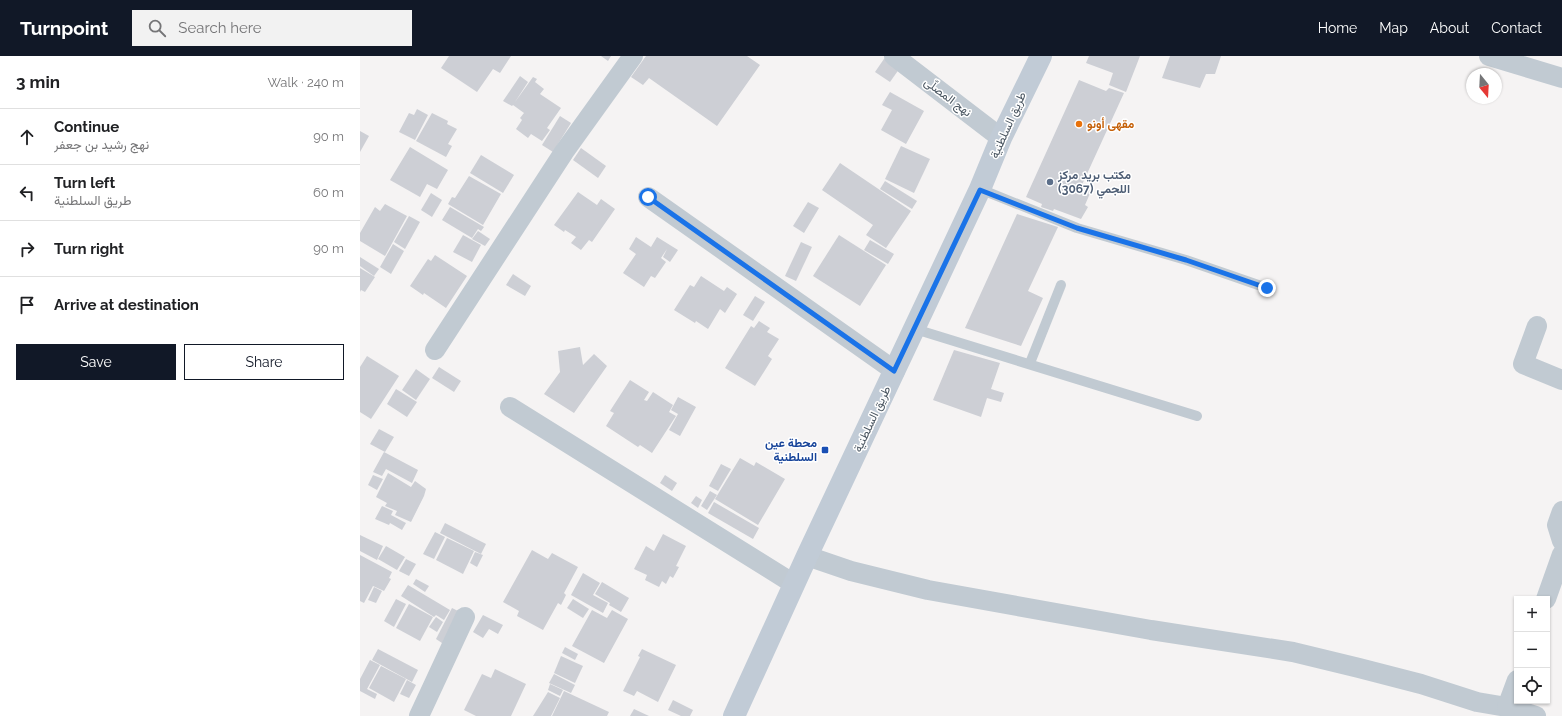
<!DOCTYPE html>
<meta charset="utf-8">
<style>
body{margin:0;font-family:Raleway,Vazirmatn,sans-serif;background:#f2f2f2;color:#202124}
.controls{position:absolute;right:12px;bottom:12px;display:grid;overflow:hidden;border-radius:0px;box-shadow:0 1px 3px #0004}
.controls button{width:36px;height:36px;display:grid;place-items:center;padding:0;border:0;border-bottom:1px solid #e0e0e0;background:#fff;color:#202124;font:20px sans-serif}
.compass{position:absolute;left:1106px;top:12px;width:36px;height:36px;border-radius:50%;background:#fff;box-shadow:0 1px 3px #0004;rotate:162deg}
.stop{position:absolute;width:12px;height:12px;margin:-9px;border:3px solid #1a73e8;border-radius:50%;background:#fff}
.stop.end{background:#1a73e8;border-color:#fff;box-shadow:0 1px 4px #0008}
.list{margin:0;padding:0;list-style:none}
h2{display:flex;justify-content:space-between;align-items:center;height:52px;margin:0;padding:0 16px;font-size:17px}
h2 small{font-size:13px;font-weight:400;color:#757577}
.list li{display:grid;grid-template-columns:26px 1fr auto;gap:12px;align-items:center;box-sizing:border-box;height:56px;padding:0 16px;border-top:1px solid #e0e0e0}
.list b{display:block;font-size:15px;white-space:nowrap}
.list p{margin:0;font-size:13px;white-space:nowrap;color:#757577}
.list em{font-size:13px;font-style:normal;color:#757577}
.actions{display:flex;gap:8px;padding:12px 16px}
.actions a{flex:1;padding:9px 0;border:1px solid #111827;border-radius:0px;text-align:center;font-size:14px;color:#111827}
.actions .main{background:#111827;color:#fff}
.icon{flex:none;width:22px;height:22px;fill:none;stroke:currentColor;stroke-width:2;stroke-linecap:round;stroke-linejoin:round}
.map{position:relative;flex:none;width:1202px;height:660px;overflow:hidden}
header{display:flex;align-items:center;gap:24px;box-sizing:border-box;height:56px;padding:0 20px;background:#111827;color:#fff}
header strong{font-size:19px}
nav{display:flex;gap:22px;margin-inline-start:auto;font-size:14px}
.search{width:280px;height:36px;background:#f2f2f2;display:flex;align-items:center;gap:10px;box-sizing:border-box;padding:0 14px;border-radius:0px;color:#757577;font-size:15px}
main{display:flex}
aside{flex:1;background:#fff}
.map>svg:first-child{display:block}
.building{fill:#cdcfd5}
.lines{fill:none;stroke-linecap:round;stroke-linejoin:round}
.lane{stroke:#c1cad2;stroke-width:10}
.street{stroke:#c1cad2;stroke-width:20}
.secondary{stroke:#c1cbd6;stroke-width:22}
.route{stroke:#1a73e8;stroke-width:5}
.food-dot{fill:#e8710a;stroke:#fff;stroke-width:1.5}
.service-dot{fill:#5c6f8a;stroke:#fff;stroke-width:1.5}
.transit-dot{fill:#1a4fb4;stroke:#fff;stroke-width:1.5}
.labels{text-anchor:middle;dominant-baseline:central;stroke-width:3;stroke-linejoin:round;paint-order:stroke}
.street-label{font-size:12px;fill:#4a5661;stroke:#fff}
.food-label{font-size:12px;font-weight:bold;fill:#c56008;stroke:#fff;text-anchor:start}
.service-label{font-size:12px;font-weight:bold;fill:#4e5e75;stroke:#fff;text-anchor:start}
.transit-label{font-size:12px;font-weight:bold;fill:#164399;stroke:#fff;text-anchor:end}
</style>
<header>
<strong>Turnpoint</strong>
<div class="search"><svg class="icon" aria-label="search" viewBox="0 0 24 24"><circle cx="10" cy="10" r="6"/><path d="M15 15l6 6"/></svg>Search here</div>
<nav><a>Home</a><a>Map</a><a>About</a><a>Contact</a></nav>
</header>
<main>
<aside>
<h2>3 min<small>Walk · 240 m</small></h2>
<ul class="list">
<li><svg class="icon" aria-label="ahead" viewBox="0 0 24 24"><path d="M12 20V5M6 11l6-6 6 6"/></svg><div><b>Continue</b><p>نهج رشيد بن جعفر</p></div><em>90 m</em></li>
<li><svg class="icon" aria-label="left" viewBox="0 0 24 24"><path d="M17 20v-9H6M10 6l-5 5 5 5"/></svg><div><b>Turn left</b><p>طريق السلطنية</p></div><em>60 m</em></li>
<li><svg class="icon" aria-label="right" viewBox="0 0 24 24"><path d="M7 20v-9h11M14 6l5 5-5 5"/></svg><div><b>Turn right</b></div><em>90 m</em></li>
<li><svg class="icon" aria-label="arrive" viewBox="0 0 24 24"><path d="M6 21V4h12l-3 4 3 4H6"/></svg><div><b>Arrive at destination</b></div></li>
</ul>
<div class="actions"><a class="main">Save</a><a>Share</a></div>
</aside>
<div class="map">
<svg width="1202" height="660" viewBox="0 0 1202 660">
<rect width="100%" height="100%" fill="#f5f3f3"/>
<g class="building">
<polygon points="89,0 151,0 140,17 133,13 117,36 81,12"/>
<polygon points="241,0 251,0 248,5"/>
<polygon points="286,0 387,0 400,9 357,70 289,22 283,29 271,21"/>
<polygon points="526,0 542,9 530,26 515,16"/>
<polygon points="729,0 780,0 766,36 749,29 753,17 726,7"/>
<polygon points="810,0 861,0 855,18 846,18 840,32 802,22"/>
<polygon points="160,20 168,26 155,46 173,21 177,23 175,26 184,33 180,38 201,52 187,72 190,74 182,85 171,78 168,82 156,73 162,64 160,62 164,57 153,49 152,50 143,45"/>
<polygon points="719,24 746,35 749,32 764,37 721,131 731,135 725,149 728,151 721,163 694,153 693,155 681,151 682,148 666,141"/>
<polygon points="530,36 564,55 546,88 521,74 532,54 522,49"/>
<polygon points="57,53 68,59 55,84 39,76 49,57 54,59"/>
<polygon points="72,57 88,65 87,68 97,73 88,88 92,90 86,101 56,85"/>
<polygon points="200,60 211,67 193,96 182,89"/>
<polygon points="0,75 9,80 0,96"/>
<polygon points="541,90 570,103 554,137 525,123"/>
<polygon points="50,91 88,114 77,133 67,128 60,141 30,124"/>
<polygon points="221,92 246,110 238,122 213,104"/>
<polygon points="121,99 154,119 143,137 110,117"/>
<polygon points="480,107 551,155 526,192 506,179 513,169 462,134"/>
<polygon points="109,120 141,138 123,169 88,148 92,141 95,142"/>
<polygon points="525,125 557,145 552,153 520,133"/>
<polygon points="218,136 237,149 241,143 255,153 232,186 229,184 221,194 211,187 216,181 205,174 204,176 194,169"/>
<polygon points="71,137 82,144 72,161 61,154"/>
<polygon points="448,146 459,152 444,177 433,170"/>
<polygon points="25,148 47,160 25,200 0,185 0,177 15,151 20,155"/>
<polygon points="90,151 124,171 121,175 118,173 112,182 82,164"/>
<polygon points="657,158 698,171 668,235 683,242 661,290 605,272"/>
<polygon points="49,160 60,166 45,193 34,186"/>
<polygon points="118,175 130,183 125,190 112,183"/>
<polygon points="103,179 121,189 112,206 93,196"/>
<polygon points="479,179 526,209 500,250 453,220"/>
<polygon points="276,181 291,191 297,181 318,194 310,206 303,201 307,193 301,202 306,206 295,222 291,220 284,231 263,217 276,198 269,193"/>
<polygon points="510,184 534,198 528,208 504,194"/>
<polygon points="441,186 452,191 436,225 425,220"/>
<polygon points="33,188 44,195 31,218 20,211"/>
<polygon points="75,199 107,220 86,252 64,237 63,239 50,230 68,203 71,205"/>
<polygon points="0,201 19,213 14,220 0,210"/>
<polygon points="0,212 15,221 5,236 1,234 0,236"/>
<polygon points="153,218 171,230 165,240 146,229"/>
<polygon points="341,220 364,235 367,231 377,238 365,257 360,253 348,273 336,265 335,267 314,254 330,229 334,231"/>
<polygon points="395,240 405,246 393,265 383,259"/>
<polygon points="399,265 410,272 407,276 419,283 408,300 412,303 395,330 365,312 391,270 394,272"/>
<polygon points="220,291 223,309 234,298 247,310 214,357 184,338 200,316 198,295"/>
<polygon points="594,294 640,307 631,333 644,337 641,346 627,342 621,361 573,344"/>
<polygon points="7,300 39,320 11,363 0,356 0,311"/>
<polygon points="79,311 101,325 94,336 72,322"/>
<polygon points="56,313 70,323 56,344 42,334"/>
<polygon points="270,324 289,336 284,344 287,345 293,336 313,349 309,356 316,360 292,397 280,389 278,391 246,370 254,357 250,355"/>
<polygon points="36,333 57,346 47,361 27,348"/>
<polygon points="318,341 336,351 320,380 309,374 318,358 311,354"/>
<polygon points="19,373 34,381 25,396 10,388"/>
<polygon points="24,396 58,414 52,427 26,413 22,420 13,416"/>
<polygon points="380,402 394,410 396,406 425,423 398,469 355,443"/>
<polygon points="361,408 371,413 358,435 349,430"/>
<polygon points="28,417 51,431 55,425 66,433 64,440 51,466 35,459 37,455 25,450 27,447 16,441"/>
<polygon points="13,419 23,423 17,434 8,429"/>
<polygon points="305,419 317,427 312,435 300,427"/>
<polygon points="350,435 357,439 347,454 341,450"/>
<polygon points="336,440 342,444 338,452 331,447"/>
<polygon points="354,446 399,472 393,483 348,457"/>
<polygon points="22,450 33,455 31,459 46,467 42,474 30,467 29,469 15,463"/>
<polygon points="85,467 126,488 121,498 80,477"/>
<polygon points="75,476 85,481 74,503 63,498"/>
<polygon points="303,478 326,490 316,510 319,511 313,522 310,520 306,528 302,525 299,531 285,524 287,519 274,513 286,490 294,495"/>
<polygon points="0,479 23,490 17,504 0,495"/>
<polygon points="87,482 114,495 103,518 76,504"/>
<polygon points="26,490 45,501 37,514 18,503"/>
<polygon points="172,494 188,503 192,497 218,511 204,537 206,539 201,549 198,547 183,574 157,560 159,555 143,546"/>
<polygon points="115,496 123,499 117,511 110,507"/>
<polygon points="0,499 32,516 29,522 31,523 24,535 13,530 4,547 0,545"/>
<polygon points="46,503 56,508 49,520 39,515"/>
<polygon points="223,517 240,527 233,539 248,547 243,557 211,539"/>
<polygon points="56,523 69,530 65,536 53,528"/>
<polygon points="242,526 269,542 261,556 249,549 250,547 235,538"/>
<polygon points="48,529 90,554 84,564 76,559 74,561 41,540"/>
<polygon points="14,531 22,535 16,547 8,544"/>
<polygon points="36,543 46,548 34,571 24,565"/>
<polygon points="213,543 229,553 223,562 207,552"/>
<polygon points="49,548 73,561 60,585 36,572"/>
<polygon points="92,552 102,557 85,589 76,583"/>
<polygon points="232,554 247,562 252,554 268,563 244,607 212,590"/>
<polygon points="123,559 143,569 138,578 129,573 123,582 113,576"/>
<polygon points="76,561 83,566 77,576 69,571"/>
<polygon points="205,591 218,598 215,604 202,597"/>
<polygon points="18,593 58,614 52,626 12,604"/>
<polygon points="282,593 316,609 298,646 277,635 274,640 263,635 280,601 278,600"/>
<polygon points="201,600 223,610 215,627 194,617"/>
<polygon points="10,604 20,609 7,633 17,638 15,643 0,635 0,623"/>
<polygon points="21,610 46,623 34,646 9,632"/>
<polygon points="135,613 166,628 151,660 116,660 104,654 122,618 131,622"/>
<polygon points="194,618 215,629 211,637 189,627"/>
<polygon points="47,624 56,629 49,642 40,638"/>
<polygon points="190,628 203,634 200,640 188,634"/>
<polygon points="204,635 249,656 247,660 192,660"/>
<polygon points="188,636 200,642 191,660 173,660"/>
<polygon points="313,644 333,654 330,660 321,660 308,654"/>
<polygon points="274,653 289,660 270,660"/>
</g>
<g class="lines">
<g class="lane">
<polyline points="620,133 717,172 826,204 907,232"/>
<polyline points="555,273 837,360"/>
<polyline points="670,307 701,229"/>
</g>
<g class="street">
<polyline points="534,0 641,82"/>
<polyline points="1129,0 1202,22"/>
<polyline points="288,141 535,315"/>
<polyline points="1177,270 1163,308 1202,324"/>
<polyline points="75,294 204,96 273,0"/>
<polyline points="150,351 434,528"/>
<polyline points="1202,455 1197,469 1202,485"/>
<polyline points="447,500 491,515 568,534 791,574 933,596 999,612 1061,628 1117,646 1147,651 1176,660"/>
<polyline points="1186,543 1202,498"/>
<polyline points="1147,651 1157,624"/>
<polyline points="59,660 105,561"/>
</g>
<polyline class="secondary" points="374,660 447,500 620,133 641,82 681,0"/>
</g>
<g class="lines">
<polyline class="route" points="288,141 534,315 620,134 717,172 826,204 907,232"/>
</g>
<circle class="food-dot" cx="719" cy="68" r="4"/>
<circle class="service-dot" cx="690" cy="126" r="4"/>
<rect class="transit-dot" x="461" y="390" width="8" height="8" rx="2"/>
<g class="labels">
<g class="street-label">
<text transform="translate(588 41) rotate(37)">نهج المصلّى</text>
<text transform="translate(648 69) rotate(-66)">طريق السلطنية</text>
<text transform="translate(512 363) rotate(-65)">طريق السلطنية</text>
</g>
<g class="food-label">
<text x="727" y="68">مقهى أونو</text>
</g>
<g class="service-label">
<text x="698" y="119">مكتب بريد مركز<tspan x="698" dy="14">اللجمي (3067)</tspan></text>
</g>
<g class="transit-label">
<text x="457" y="387">محطة عين<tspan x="457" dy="14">السلطنية</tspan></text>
</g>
</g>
</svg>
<div class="controls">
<button>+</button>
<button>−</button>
<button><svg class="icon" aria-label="locate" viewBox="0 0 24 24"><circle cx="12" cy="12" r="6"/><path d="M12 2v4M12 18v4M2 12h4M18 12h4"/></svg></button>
</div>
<svg class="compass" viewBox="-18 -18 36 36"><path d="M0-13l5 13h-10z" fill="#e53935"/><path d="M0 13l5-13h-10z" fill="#757577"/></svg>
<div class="stop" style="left:288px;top:141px"></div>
<div class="stop end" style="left:907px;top:232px"></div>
</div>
</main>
